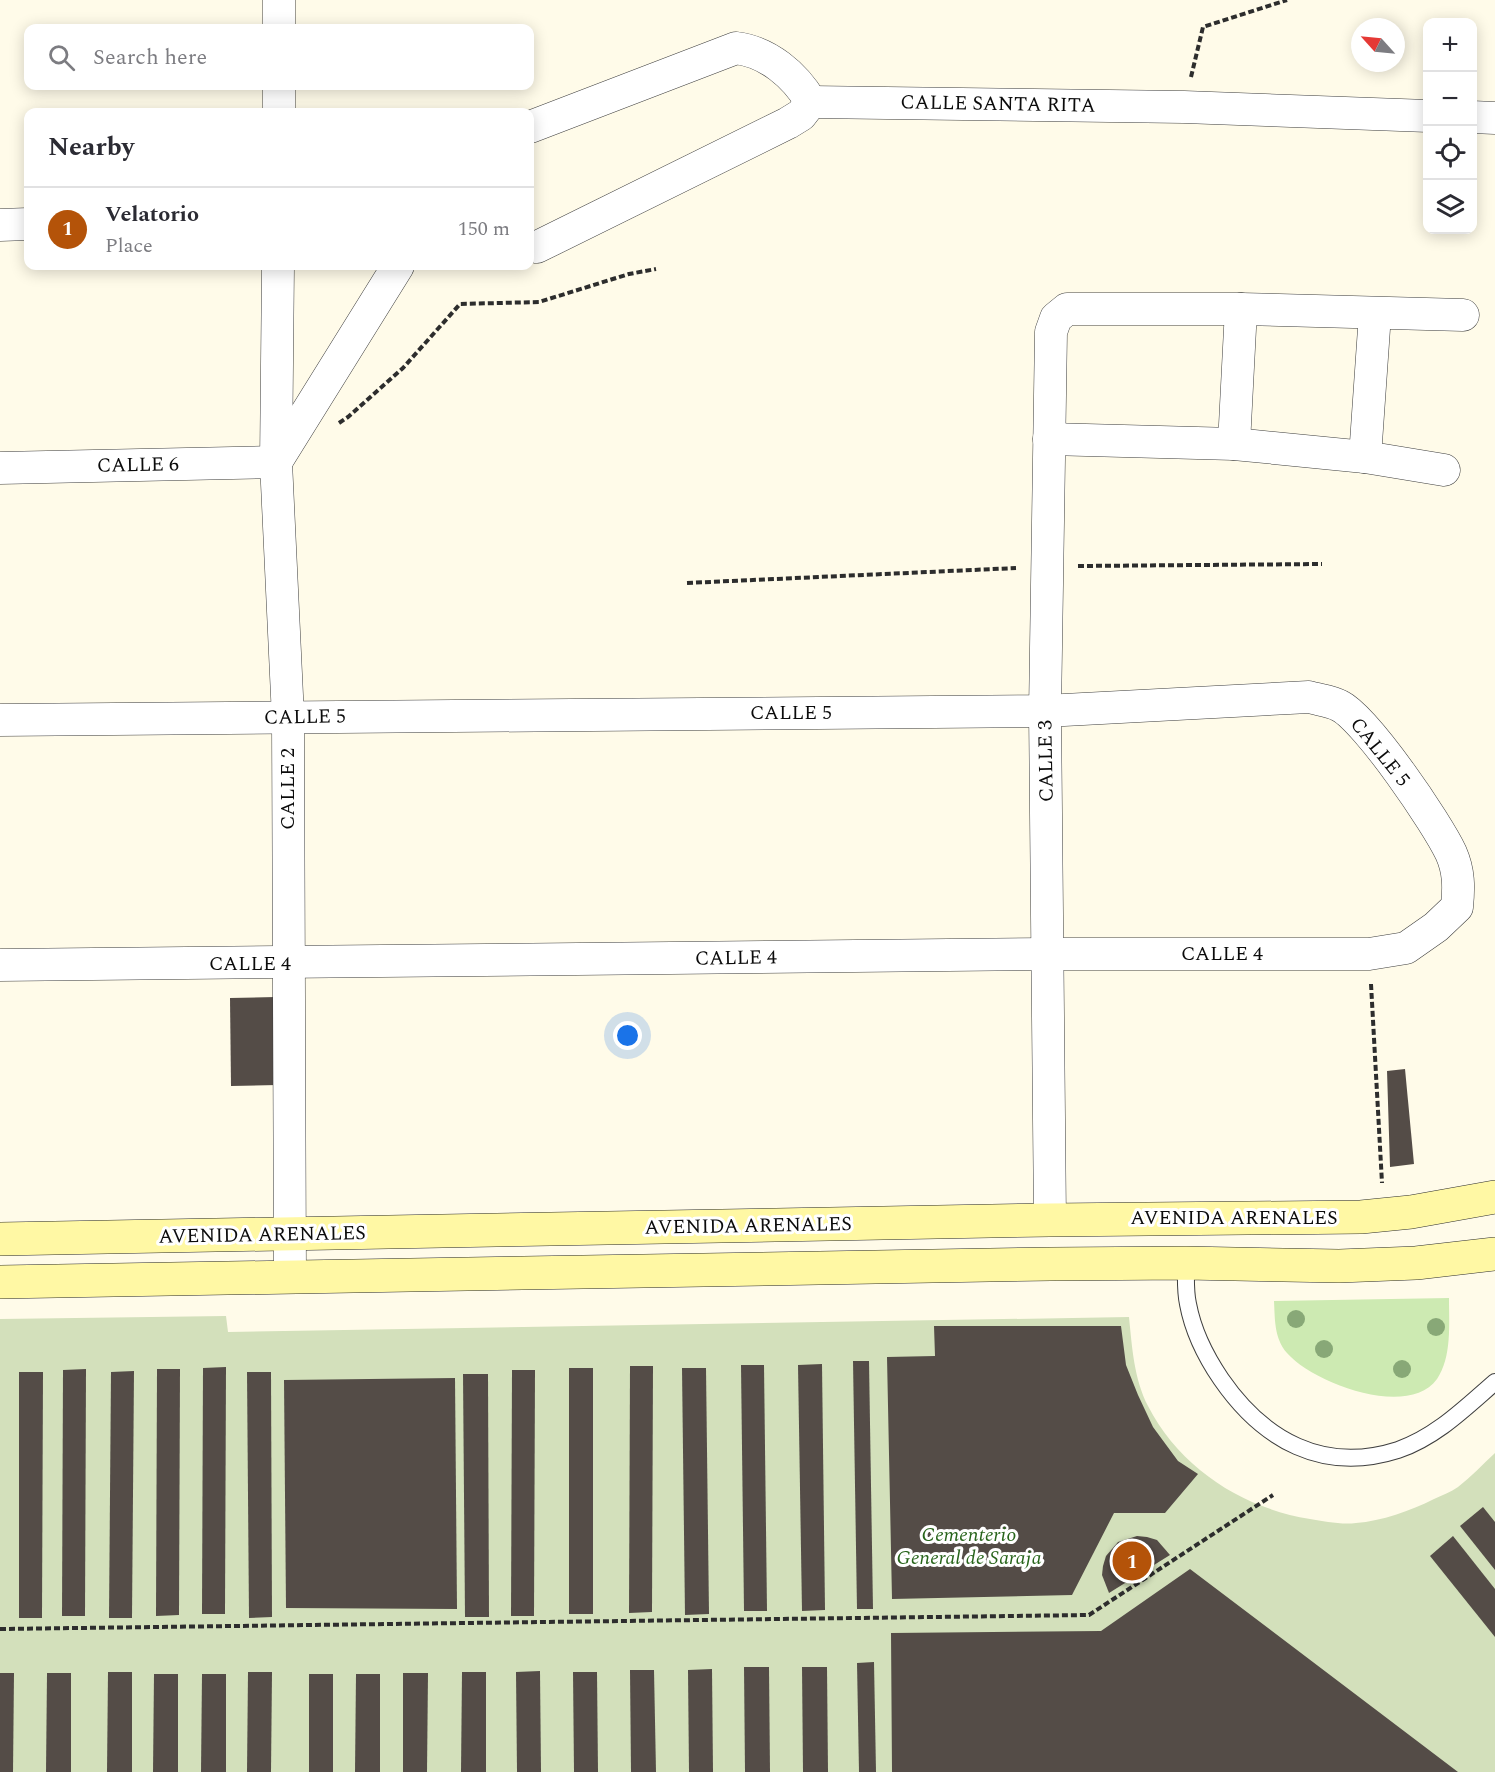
<!DOCTYPE html>
<meta charset="utf-8">
<style>
body{margin:0;font-family:Spectral,serif;background:#f2f2f3;color:#2b2b33}
.controls{position:absolute;right:18px;top:18px;display:grid;overflow:hidden;border-radius:12px;box-shadow:0 3px 15px #0003}
.controls button{width:54px;height:54px;display:grid;place-items:center;padding:0;border:0;border-bottom:2px solid #e1e1e2;background:#fff;color:#2b2b33;font:30px sans-serif}
.compass{position:absolute;left:1351px;top:18px;width:54px;height:54px;border-radius:50%;background:#fff;box-shadow:0 3px 15px #0003;rotate:297deg}
.you{position:absolute;left:628px;top:1036px;width:21px;height:21px;margin:-15px;border:4px solid #fff;border-radius:50%;background:#1a73e8;box-shadow:0 0 0 9px #1a73e833}
.badge{display:grid;place-items:center;width:39px;height:39px;border-radius:50%;background:#b45309;color:#fff;font-size:20px;font-weight:700}
.pin{position:absolute;translate:-50% -50%;border:3px solid #fff;box-shadow:0 2px 6px #0006}
.list{margin:0;padding:0;list-style:none}
h2{display:flex;justify-content:space-between;align-items:center;height:78px;margin:0;padding:0 24px;font-size:26px}
h2 small{font-size:20px;font-weight:400;color:#7c7c81}
.list li{display:grid;grid-template-columns:39px 1fr auto;gap:18px;align-items:center;box-sizing:border-box;height:84px;padding:0 24px;border-top:2px solid #e1e1e2}
.list b{display:block;font-size:22px;white-space:nowrap}
.list p{margin:0;font-size:20px;white-space:nowrap;color:#7c7c81}
.list em{font-size:20px;font-style:normal;color:#7c7c81}
.icon{flex:none;width:33px;height:33px;fill:none;stroke:currentColor;stroke-width:2;stroke-linecap:round;stroke-linejoin:round}
.map{position:relative;flex:none;width:1495px;height:1772px;overflow:hidden}
.search{position:absolute;background:#fff;box-shadow:0 3px 15px #0003;left:24px;top:24px;width:510px;height:66px;display:flex;align-items:center;gap:15px;box-sizing:border-box;padding:0 21px;border-radius:12px;color:#7c7c81;font-size:22px}
.panel{position:absolute;background:#fff;box-shadow:0 3px 15px #0003;left:24px;top:108px;width:510px;height:162px;border-radius:12px}
.map>svg:first-child{display:block}
.green{fill:#cdeab2}
.cemetery{fill:#d3e0bb}
.building{fill:#544c47}
.lines{fill:none;stroke-linecap:round;stroke-linejoin:round}
.lane-casing{stroke:#3e3e3e;stroke-width:18}
.street-casing{stroke:#3e3e3e;stroke-width:33}
.secondary-casing{stroke:#2d2d2d;stroke-width:34}
.path{stroke:#2d2d2d;stroke-width:4;stroke-dasharray:6 3;stroke-linecap:butt}
.lane{stroke:#fff;stroke-width:16}
.street{stroke:#fff;stroke-width:32}
.secondary{stroke:#fff8a4;stroke-width:33}
.tree{fill:#88a877}
.labels{text-anchor:middle;dominant-baseline:central;stroke-width:6;stroke-linejoin:round;paint-order:stroke}
.street-label{font-size:20px;fill:#0b0b0b;stroke:#fff}
.park-label{font-size:20px;font-style:italic;fill:#27641a;stroke:#fff}
</style>
<div class="map">
<svg width="1495" height="1772" viewBox="0 0 1495 1772">
<rect width="100%" height="100%" fill="#fffbe9"/>
<path class="green" d="M1449,1298C1449,1324 1452,1357 1437,1379C1408,1419 1313,1383 1287,1353C1274,1338 1275,1319 1274,1301Z"/>
<path class="cemetery" d="M226,1316L228,1332L1129,1317C1132,1347 1134,1379 1148,1406C1180,1468 1242,1508 1310,1519C1324,1521 1341,1525 1356,1523C1382,1521 1410,1511 1434,1499C1442,1495 1451,1492 1458,1487C1471,1477 1483,1464 1495,1453V1772H0V1319Z"/>
<g class="building">
<polygon points="276,997 277,1085 231,1086 230,998"/>
<polygon points="1405,1069 1414,1164 1390,1167 1387,1071"/>
<polygon points="934,1326 1121,1326 1126,1365 1138,1395 1153,1427 1178,1461 1198,1474 1165,1513 1114,1513 1072,1595 892,1599 887,1357 935,1356"/>
<polygon points="853,1361 869,1361 873,1609 857,1609"/>
<polygon points="822,1364 825,1610 802,1611 798,1365"/>
<polygon points="741,1365 764,1365 767,1611 744,1611"/>
<polygon points="630,1366 653,1366 652,1612 629,1613"/>
<polygon points="226,1367 225,1614 202,1614 203,1368"/>
<rect x="569" y="1368" width="24" height="246"/>
<polygon points="682,1368 706,1368 709,1614 685,1615"/>
<polygon points="86,1369 85,1616 62,1616 63,1370"/>
<polygon points="157,1369 180,1369 179,1615 156,1616"/>
<polygon points="512,1370 535,1370 534,1616 511,1616"/>
<polygon points="134,1371 132,1618 109,1618 111,1372"/>
<polygon points="19,1372 43,1372 42,1618 19,1618"/>
<polygon points="247,1372 271,1372 272,1617 249,1618"/>
<polygon points="463,1374 488,1374 489,1617 465,1617"/>
<polygon points="455,1378 457,1609 286,1608 284,1380"/>
<polygon points="1483,1507 1495,1522 1495,1570 1460,1526"/>
<polygon points="1137,1536 1147,1537 1157,1540 1170,1555 1109,1593 1102,1575 1103,1566 1106,1556 1118,1542"/>
<polygon points="1453,1536 1495,1589 1495,1637 1430,1556"/>
<polygon points="1190,1569 1458,1772 892,1772 891,1633 1101,1631"/>
<polygon points="874,1662 876,1772 859,1772 857,1663"/>
<polygon points="744,1667 769,1667 770,1772 745,1772"/>
<polygon points="802,1667 827,1667 828,1772 803,1772"/>
<polygon points="712,1669 713,1772 689,1772 688,1670"/>
<polygon points="630,1670 654,1670 656,1772 631,1772"/>
<polygon points="540,1671 541,1772 517,1772 516,1672"/>
<polygon points="108,1672 132,1672 132,1772 107,1772"/>
<polygon points="248,1672 272,1672 271,1772 247,1772"/>
<polygon points="462,1672 486,1672 486,1772 461,1772"/>
<polygon points="573,1672 597,1672 598,1772 574,1772"/>
<polygon points="0,1673 14,1673 13,1772 0,1772"/>
<polygon points="47,1673 71,1673 71,1772 46,1772"/>
<polygon points="403,1673 428,1673 427,1772 403,1772"/>
<polygon points="154,1674 178,1674 178,1772 153,1772"/>
<polygon points="202,1674 226,1674 226,1772 201,1772"/>
<rect x="309" y="1674" width="24" height="98"/>
<polygon points="356,1674 380,1674 380,1772 355,1772"/>
</g>
<g class="lines">
<g class="lane-casing">
<path id="lane" d="M1186,1263C1186,1276 1185,1291 1188,1304C1193,1331 1206,1357 1221,1379C1263,1440 1323,1474 1398,1450C1436,1437 1465,1408 1495,1382"/>
</g>
<g class="street-casing">
<g id="street">
<polyline points="279,28 279,0"/>
<polyline points="811,102 1184,107 1428,116"/>
<polyline points="279,112 279,86"/>
<polyline points="1472,117 1495,118"/>
<path d="M530,127L736,48C768,52 795,75 811,102"/>
<polyline points="0,225 28,224"/>
<polyline points="537,247 788,123 801,115 811,102"/>
<polyline points="278,266 276,462 288,717 290,1277"/>
<polyline points="1049,439 1234,444 1365,457 1444,470"/>
<polyline points="1234,444 1241,309"/>
<polyline points="1365,457 1375,314"/>
<polyline points="0,468 276,462 398,266"/>
<path d="M0,720L1045,711L1309,697C1319,700 1331,701 1340,706C1367,720 1437,823 1451,853C1459,871 1459,887 1457,907L1436,927L1406,948L1369,954H1048L0,965"/>
<polyline points="1050,1220 1045,711 1051,332 1056,318 1067,309 1241,309 1463,315"/>
</g>
</g>
<g class="secondary-casing">
<g id="secondary">
<polyline points="0,1239 1050,1220 1361,1217 1411,1212 1495,1197"/>
<polyline points="0,1282 1051,1264 1186,1263 1339,1266 1416,1263 1495,1254"/>
</g>
</g>
<g class="path">
<polyline points="1191,77 1203,27 1287,0"/>
<polyline points="339,423 348,417 403,368 460,304 539,302 629,274 656,269"/>
<polyline points="1078,566 1322,564"/>
<polyline points="687,583 1016,568"/>
<polyline points="1371,984 1382,1183"/>
<polyline points="0,1629 1089,1615 1273,1495"/>
</g>
<use href="#lane" class="lane"/>
<use href="#street" class="street"/>
<use href="#secondary" class="secondary"/>
</g>
<g class="tree">
<circle cx="1296" cy="1319" r="9"/>
<circle cx="1436" cy="1327" r="9"/>
<circle cx="1324" cy="1349" r="9"/>
<circle cx="1402" cy="1369" r="9"/>
</g>
<g class="labels">
<g class="street-label">
<text transform="translate(998 104) rotate(1)">CALLE SANTA RITA</text>
<text transform="translate(138 465) rotate(-1)">CALLE 6</text>
<text x="791" y="713">CALLE 5</text>
<text transform="translate(305 717) rotate(-1)">CALLE 5</text>
<text transform="translate(1380 752) rotate(51)">CALLE 5</text>
<text transform="translate(1046 761) rotate(-91)">CALLE 3</text>
<text transform="translate(288 789) rotate(-90)">CALLE 2</text>
<text x="1222" y="954">CALLE 4</text>
<text transform="translate(736 958) rotate(-1)">CALLE 4</text>
<text x="250" y="964">CALLE 4</text>
<text x="1234" y="1218">AVENIDA ARENALES</text>
<text transform="translate(748 1226) rotate(-1)">AVENIDA ARENALES</text>
<text transform="translate(262 1235) rotate(-1)">AVENIDA ARENALES</text>
</g>
<g class="park-label">
<text x="969" y="1535">Cementerio<tspan x="969" dy="23">General de Saraja</tspan></text>
</g>
</g>
</svg>
<div class="controls">
<button>+</button>
<button>−</button>
<button><svg class="icon" aria-label="locate" viewBox="0 0 24 24"><circle cx="12" cy="12" r="6"/><path d="M12 2v4M12 18v4M2 12h4M18 12h4"/></svg></button>
<button><svg class="icon" aria-label="layers" viewBox="0 0 24 24"><path d="M12 4l9 5-9 5-9-5zM3 14l9 5 9-5"/></svg></button>
</div>
<svg class="compass" viewBox="-18 -18 36 36"><path d="M0-13l5 13h-10z" fill="#e53935"/><path d="M0 13l5-13h-10z" fill="#7c7c81"/></svg>
<div class="you"></div>
<div class="pin badge" style="left:1132px;top:1561px">1</div>
<div class="search"><svg class="icon" aria-label="search" viewBox="0 0 24 24"><circle cx="10" cy="10" r="6"/><path d="M15 15l6 6"/></svg>Search here</div>
<section class="panel">
<h2>Nearby<small></small></h2>
<ul class="list">
<li><span class="badge">1</span><div><b>Velatorio</b><p>Place</p></div><em>150 m</em></li>
</ul>
</section>
</div>
